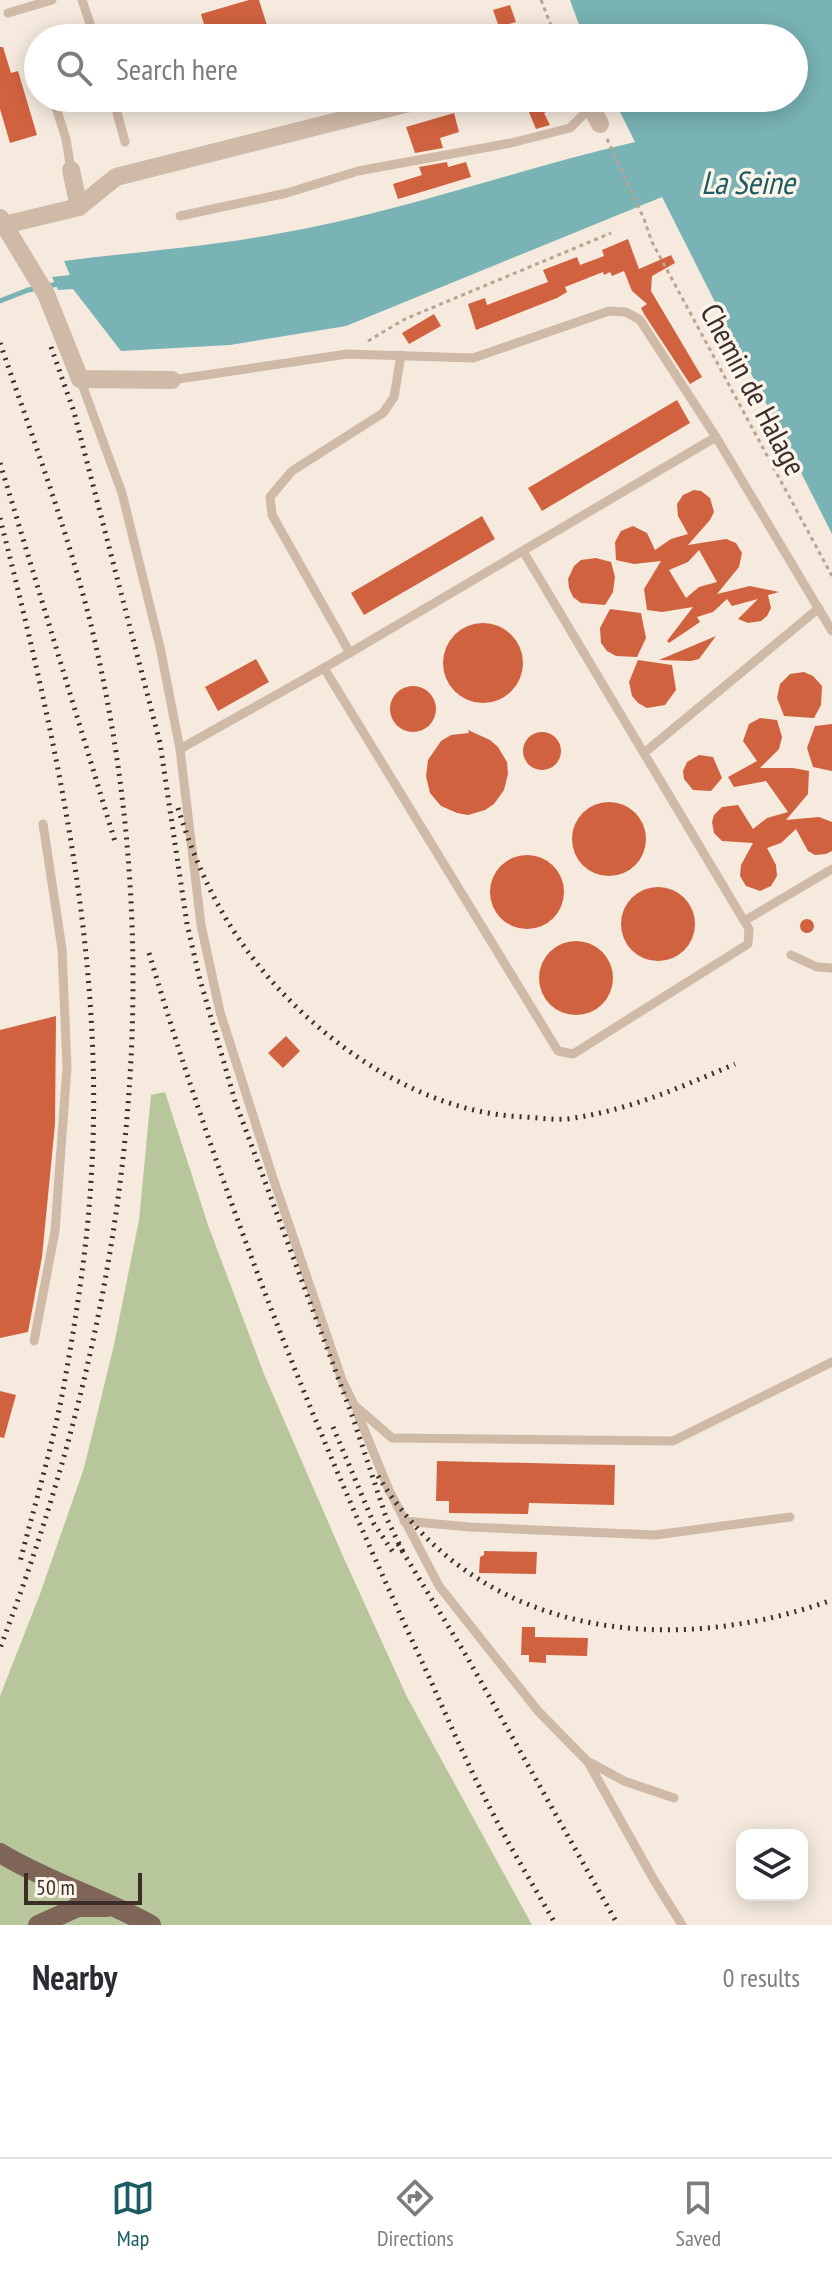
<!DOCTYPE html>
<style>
body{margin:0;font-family:"PT Sans Narrow",sans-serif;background:#f7f7f7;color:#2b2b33}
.controls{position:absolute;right:24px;bottom:24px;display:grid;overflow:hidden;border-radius:16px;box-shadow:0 4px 20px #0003}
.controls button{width:72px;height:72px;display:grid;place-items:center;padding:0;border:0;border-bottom:2px solid #e1e1e2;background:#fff;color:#2b2b33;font:40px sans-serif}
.scale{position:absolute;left:24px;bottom:20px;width:118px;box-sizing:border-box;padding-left:8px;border:4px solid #3b2e29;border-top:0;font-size:22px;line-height:28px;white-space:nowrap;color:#3b2e29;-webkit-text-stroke:6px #fcf4ea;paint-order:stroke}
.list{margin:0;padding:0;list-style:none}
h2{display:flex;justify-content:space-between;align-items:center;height:104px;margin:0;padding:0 32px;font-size:34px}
h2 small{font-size:26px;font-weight:400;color:#7c7c81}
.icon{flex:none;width:44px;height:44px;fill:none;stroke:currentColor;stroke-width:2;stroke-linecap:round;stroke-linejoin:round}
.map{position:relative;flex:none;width:832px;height:1925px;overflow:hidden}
.search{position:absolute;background:#fff;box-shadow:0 4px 20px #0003;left:24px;right:24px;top:24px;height:88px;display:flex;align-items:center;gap:20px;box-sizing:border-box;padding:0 28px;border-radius:44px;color:#7c7c81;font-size:30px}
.sheet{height:232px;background:#fff}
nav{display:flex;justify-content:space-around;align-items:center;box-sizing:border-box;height:112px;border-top:2px solid #e1e1e2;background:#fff;font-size:22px;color:#7c7c81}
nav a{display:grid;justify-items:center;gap:4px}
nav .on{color:#195c61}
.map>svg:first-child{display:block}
.green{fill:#b8c69b}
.water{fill:#79b3b5}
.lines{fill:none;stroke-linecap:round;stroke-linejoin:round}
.stream{stroke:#79b3b5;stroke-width:5}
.building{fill:#d1623f;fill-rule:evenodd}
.path{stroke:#bba391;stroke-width:3;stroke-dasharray:4 4;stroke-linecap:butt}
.service{stroke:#cfb9a7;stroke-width:9}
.minor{stroke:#cfb9a7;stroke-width:18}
.primary{stroke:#7e6558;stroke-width:20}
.rail{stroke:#3b2e29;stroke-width:5;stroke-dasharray:2 6;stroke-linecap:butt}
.labels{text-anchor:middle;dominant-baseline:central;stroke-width:7;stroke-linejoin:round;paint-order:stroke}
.street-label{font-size:30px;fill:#3b2e29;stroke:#fcf4ea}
.water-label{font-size:32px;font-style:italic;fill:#195c61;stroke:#fcf4ea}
</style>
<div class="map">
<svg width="832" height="1925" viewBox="0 0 832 1925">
<rect width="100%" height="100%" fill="#f5eadd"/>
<polygon class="green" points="165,1092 208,1225 264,1374 342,1554 407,1697 532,1925 0,1925 0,1696 40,1594 84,1468 114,1345 139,1220 151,1095"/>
<path class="water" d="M570,0H832V534L662,197L346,326L230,345L121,351L73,289L58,290L52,277L70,275L64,261C134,252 206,247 276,234C398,213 515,170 635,142L613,98H794V38H584Z"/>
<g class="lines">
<polyline class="stream" points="0,301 28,290 58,284"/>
</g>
<g class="building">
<polygon points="249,0 259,0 271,38 208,38 201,14"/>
<polygon points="510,5 516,22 499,27 493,10"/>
<polygon points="0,47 3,47 11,73 18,71 37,135 10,143 0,109"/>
<polygon points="547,98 551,110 544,113 550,125 536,129 526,105"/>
<polygon points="454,113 459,132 440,138 443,148 415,153 406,127"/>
<polygon points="447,162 448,167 466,162 471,177 398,199 393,184 422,175 419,167"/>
<polygon points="628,239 639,269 671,255 675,263 652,276 651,291 702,377 690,384 644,314 641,308 647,304 632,291 624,271 612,276 610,272 604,275 603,272 565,287 567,292 557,298 476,330 468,304 485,298 487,305 548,282 543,270 577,257 580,265 604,256 602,250"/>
<polygon points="434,314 441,326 409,344 402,333"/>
<polygon points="677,400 690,423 542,511 528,488"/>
<path d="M694,490L701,491L710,498L714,512L710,520L688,545L726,539L736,543L742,553L739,567L717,594L750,586L779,592L768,595L771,608L767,616L761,621L748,623L738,619L758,599L732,606L727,599L713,612L697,617L700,622L669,643L667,641L693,607L662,612L647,610L644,589L661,561L634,564L616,560L615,542L621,531L633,526L647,533L655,550L671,539L688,534L678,516L677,504L683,495ZM699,550L717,582L699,587L686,598L669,570L688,562Z"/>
<polygon points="482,516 495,539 364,615 351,593"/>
<polygon points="596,558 611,562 615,577 613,592 605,605 581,603 573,597 569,588 568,579 574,566 581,560"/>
<polygon points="610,609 641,613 646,638 637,657 616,656 607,651 601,643 600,628"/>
<circle cx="483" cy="663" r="40"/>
<polygon points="716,636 699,659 691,661 659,660"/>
<polygon points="256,659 269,682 218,711 205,687"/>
<polygon points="638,660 672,665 676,690 665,705 647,708 638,703 632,696 629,682"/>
<polygon points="804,672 813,676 822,686 821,705 814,718 784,716 777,698 780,684 790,674"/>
<circle cx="413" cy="709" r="23"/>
<polygon points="760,718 777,720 782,737 779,749 760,768 793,768 809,771 808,794 786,820 819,817 832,822 832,851 826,854 815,855 808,851 796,829 781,843 767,848 776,865 777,876 771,886 760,891 746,886 740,876 741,865 753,843 722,841 714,833 712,822 714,815 722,807 738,805 753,829 767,818 788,812 766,781 734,787 728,777 757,761 743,741 749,724"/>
<polygon points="832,724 832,771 813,767 807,748 815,726"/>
<polygon points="468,730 490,740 498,747 507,762 508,774 504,790 494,804 485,810 468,815 457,813 441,806 430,793 426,776 428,760 441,741 451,735 469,733"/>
<circle cx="542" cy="751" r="19"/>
<polygon points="699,755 713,757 722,778 711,791 693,790 684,779 683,771 687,762"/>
<circle cx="609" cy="839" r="37"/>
<circle cx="527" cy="892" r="37"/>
<circle cx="658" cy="924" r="37"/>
<circle cx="807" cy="926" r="7"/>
<circle cx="576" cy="978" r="37"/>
<polygon points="56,1016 55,1124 42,1257 28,1332 0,1338 0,1030"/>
<polygon points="286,1036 300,1051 283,1068 268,1053"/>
<polygon points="0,1391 16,1395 4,1438 0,1437"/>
<polygon points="437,1461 615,1465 614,1505 529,1503 528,1514 449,1513 449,1501 436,1501"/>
<polygon points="484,1551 537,1552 536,1574 479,1573 480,1557 484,1555"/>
<polygon points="522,1627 535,1627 535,1637 588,1638 587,1656 546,1655 546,1663 529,1662 529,1655 521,1655"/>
</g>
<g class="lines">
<g class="path">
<polyline points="541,0 556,38"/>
<polyline points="607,139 644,219 652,242 832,576"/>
<polyline points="368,341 405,319 611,233"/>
</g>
<g class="service">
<polyline points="82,0 95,38"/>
<polyline points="8,13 52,0"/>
<polyline points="120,38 141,32"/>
<polyline points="37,48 38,49"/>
<polyline points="53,98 66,139 71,170"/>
<polyline points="113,98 125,142"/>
<polyline points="180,216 287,193 358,171 511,143 570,128 591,107"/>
<polyline points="80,379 122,493 160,647 180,749 201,925 220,1012 272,1175 342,1380 354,1405 392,1438 673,1441 832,1362"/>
<polyline points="172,380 347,354 473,358 609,311 626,312 640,320 716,437"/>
<polyline points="350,653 272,515 270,497 292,471 383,413 394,397 401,355"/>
<polyline points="324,668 558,1051 573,1054 748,944 749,929 523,551"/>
<polyline points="180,749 324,668 716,437 832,631"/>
<polyline points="644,753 819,608"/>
<polyline points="744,921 832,869"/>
<polyline points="791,955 817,967 832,968"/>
<polyline points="34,1341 55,1231 67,1067 62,949 43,824"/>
<polyline points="357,1412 389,1490 439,1586 538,1711 588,1762 654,1880 682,1925"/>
<polyline points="404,1521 470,1527 655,1535 790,1517"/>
<polyline points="591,1763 624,1781 674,1798"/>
</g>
<g class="minor">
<polyline points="586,98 600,124"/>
<polyline points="71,170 79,207"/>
<polyline points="0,218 46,294 80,379 172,380"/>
<polyline points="4,225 79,207 116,177 429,98"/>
</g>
<g class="primary">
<path d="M0,1853C48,1882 102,1898 151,1925"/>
<polyline points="38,1925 78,1907 107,1907"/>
</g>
<g class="rail">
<path d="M0,343C32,436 67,529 91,625C175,972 127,1318 0,1648"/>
<polyline points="51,347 74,412 160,743 187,924 199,976 235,1101 353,1418 386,1517 404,1554"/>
<polyline points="0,463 116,845"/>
<path d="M0,518C55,735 106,956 91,1181C87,1249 76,1318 64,1385C53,1445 35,1503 20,1562"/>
<path d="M178,808C191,850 209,893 233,930C294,1025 409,1113 525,1117C541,1118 558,1121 574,1118C632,1109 681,1087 735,1064"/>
<path d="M149,953C222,1198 316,1435 424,1666C444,1710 463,1755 485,1798C506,1841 532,1883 556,1925"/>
<polyline points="333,1427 374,1524 395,1555"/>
<path d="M378,1476C476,1637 667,1659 832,1600"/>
<polyline points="398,1544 467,1657 618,1925"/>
</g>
</g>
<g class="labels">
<g class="street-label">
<text transform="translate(754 389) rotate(62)">Chemin de Halage</text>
</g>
<g class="water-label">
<text x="748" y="182">La Seine</text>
</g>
</g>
</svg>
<div class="controls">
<button><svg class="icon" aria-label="layers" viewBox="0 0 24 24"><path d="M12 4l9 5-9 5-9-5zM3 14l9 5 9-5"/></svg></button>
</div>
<div class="scale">50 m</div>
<div class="search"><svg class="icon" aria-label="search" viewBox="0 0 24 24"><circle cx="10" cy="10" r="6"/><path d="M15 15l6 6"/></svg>Search here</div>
</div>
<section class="sheet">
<h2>Nearby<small>0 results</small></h2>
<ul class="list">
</ul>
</section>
<nav>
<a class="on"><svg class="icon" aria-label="map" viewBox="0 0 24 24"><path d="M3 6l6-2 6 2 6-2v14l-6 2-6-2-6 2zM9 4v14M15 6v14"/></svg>Map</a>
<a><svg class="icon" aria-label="directions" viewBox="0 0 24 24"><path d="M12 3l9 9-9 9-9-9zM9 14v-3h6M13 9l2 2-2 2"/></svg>Directions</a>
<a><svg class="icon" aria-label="saved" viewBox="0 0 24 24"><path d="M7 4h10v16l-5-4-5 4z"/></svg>Saved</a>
</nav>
